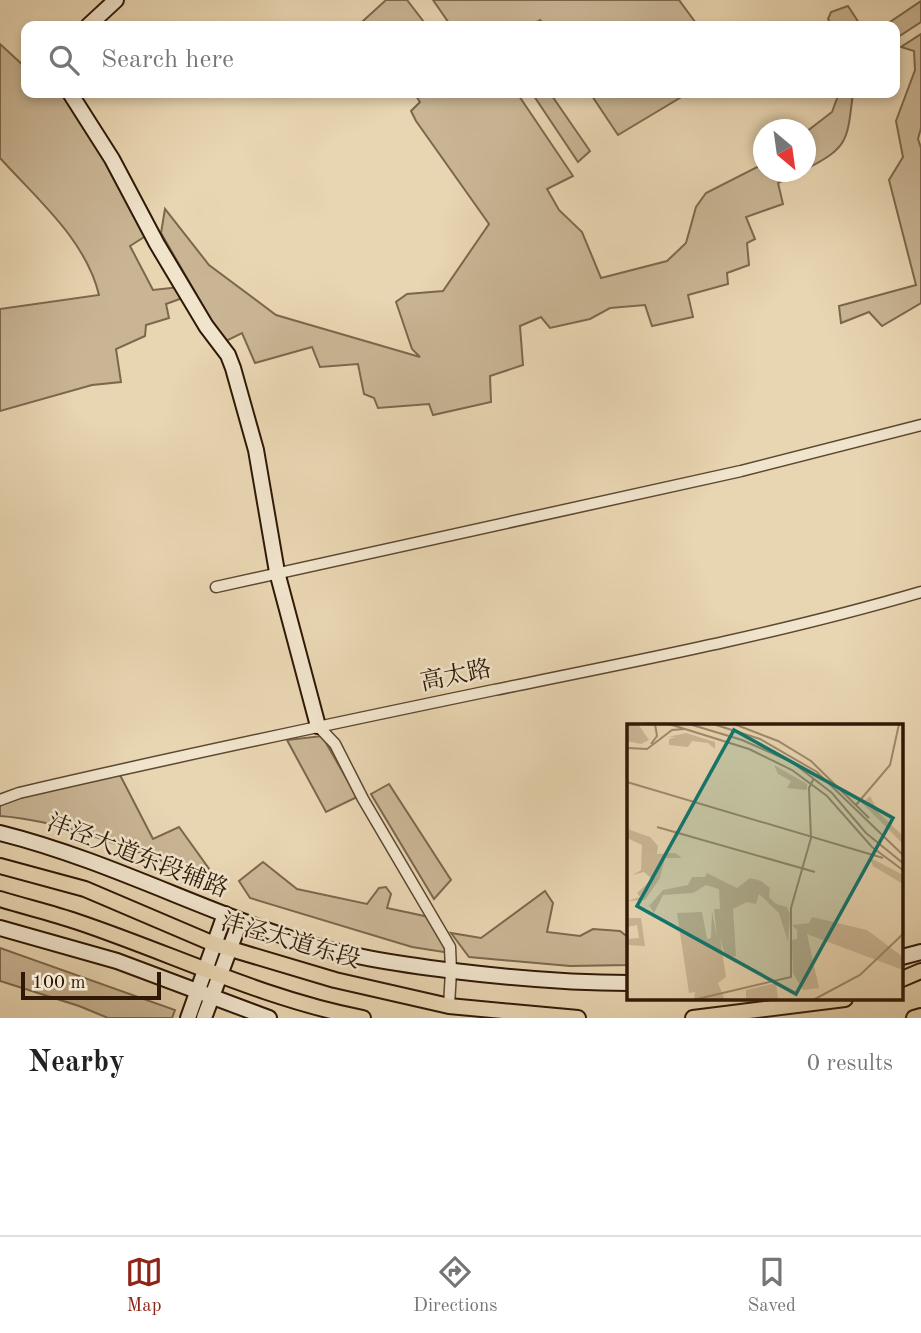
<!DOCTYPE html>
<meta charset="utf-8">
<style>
body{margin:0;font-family:"Old Standard TT","Noto Serif SC",serif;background:#f2f2f2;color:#222}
.compass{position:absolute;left:753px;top:119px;width:63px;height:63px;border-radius:50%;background:#fff;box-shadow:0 4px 10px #0003;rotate:151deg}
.scale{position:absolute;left:21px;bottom:18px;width:140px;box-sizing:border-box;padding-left:7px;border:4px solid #2f1906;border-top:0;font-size:19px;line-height:24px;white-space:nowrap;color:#2f1906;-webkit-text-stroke:5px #f0e4cc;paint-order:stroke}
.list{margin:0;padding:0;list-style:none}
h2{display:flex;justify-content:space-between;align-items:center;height:91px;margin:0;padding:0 28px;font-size:30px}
h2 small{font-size:23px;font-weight:400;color:#767676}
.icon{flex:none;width:38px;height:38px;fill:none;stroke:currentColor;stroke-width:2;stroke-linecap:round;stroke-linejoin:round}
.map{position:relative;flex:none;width:921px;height:1018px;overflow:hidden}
.search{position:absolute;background:#fff;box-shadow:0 4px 10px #0003;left:21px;right:21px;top:21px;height:77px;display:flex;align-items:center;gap:18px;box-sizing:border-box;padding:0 24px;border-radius:14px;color:#767676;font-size:26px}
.sheet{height:217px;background:#fff}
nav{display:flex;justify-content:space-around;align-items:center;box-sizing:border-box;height:98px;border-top:2px solid #e0e0e0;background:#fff;font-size:19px;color:#767676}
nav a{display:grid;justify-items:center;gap:4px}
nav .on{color:#8f2418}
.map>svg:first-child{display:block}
.green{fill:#c9b594;stroke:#7c674d;stroke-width:2}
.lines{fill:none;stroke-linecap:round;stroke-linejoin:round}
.street-casing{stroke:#5d4831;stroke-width:13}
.secondary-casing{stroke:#2f1906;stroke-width:18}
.primary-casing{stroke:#2f1906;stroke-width:18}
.street{stroke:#f0e4cc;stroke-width:10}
.secondary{stroke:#f0e4cc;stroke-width:14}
.primary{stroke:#e8d5b1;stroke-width:14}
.labels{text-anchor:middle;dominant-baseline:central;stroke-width:5;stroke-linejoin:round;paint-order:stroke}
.street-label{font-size:24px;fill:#2f1906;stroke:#f0e4cc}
.inset-road{fill:none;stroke:#9e8a6d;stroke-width:2}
.view{fill:#0f766e;fill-opacity:0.15;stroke:#0f766e;stroke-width:3.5}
.inset-edge{fill:none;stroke:#2f1906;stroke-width:3.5}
</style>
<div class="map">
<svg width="921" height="1018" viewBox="0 0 921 1018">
<rect width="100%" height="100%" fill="#e8d5b1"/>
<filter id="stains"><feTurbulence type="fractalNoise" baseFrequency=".00286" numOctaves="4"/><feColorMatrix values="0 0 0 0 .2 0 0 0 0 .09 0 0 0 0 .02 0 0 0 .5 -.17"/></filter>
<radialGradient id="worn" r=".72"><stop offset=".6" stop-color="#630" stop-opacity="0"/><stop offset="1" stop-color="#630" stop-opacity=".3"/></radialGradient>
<g class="green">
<polygon points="386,0 407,0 427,26 373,26 363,21"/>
<polygon points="433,0 679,0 698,26 546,26 540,20 530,26 451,26"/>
<polygon points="921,1 921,22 895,39 895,26 884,26"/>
<polygon points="848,6 861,26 832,26 828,19 831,12"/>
<polygon points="921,34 921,128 918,139 921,148 921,303 882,326 869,312 841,323 839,306 916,285 889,180 903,157 896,121 915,70 914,51 901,47"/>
<path d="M0,44L26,68V93H69L152,232L130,246L153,290L180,287L188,296L166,304L169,318L146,325L145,336L116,349L121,382L92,385L0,411V309L99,295C86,240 37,199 0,158Z"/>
<polygon points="414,93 517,93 573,176 547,189 559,210 582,232 601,278 667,261 686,243 696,207 706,193 763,164 764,172 800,172 778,183 783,204 746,217 755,239 747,243 749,265 727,273 728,284 688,295 693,317 652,326 645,305 610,308 590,319 550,328 541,317 520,326 523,365 490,376 491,402 433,415 429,404 378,408 374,398 364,394 358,364 320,367 312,347 255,363 242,333 224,342 161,233 165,209 209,265 276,315 420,357 412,349 396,302 407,294 443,291 489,224 416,121 411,111 420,102"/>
<polygon points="532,93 550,93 590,151 578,162"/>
<polygon points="590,93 688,93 618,135"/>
<path d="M839,93H853C847,139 850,147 806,169V132L832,112Z"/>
<polygon points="322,736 357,797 326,812 287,740"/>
<path d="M120,775L153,839L179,827L220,884C153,859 72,821 0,816V802Z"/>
<polygon points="389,784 451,880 434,899 371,794"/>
<polygon points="263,862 297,889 367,904 379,888 386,887 391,894 387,908 429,917 450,953 412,947 250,898 239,881"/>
<polygon points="545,891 553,903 547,932 580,936 593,929 620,931 629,938 629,965 570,966 469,957 451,933 481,938"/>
<polygon points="0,948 175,1010 172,1018 108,1018 79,1006 0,981"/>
</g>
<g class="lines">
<g class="street-casing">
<g id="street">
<polyline points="216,587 741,471 921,425"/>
<polyline points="318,726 335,744 363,799 450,947 451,971 449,1006"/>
<path d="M0,800L19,793C177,756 335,723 494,690C637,661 781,633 921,592"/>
</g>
</g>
<g class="secondary-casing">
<g id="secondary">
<polyline points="88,26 116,0"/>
<polyline points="70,93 112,159 157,244 206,326 228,355 233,368 256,450 277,572 318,726"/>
<path d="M0,833C100,858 191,905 289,938C343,956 398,964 454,971C512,978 570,983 629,983"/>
<polyline points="0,928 117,961 269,1018"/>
<polyline points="902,957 921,952"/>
<polyline points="188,1018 225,914"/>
<polyline points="204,1018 240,921"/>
</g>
</g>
<g class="primary-casing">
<g id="primary">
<polyline points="0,866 85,889 214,944 335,980 449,1006 578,1018"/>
<path d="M0,899C26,907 52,913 78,922C173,954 264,999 363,1018"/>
<polyline points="902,979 921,971"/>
<polyline points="693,1018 845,999"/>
<polyline points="914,1018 921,1016"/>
</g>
</g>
<use href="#street" class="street"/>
<use href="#secondary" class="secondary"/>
<use href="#primary" class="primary"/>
</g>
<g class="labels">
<g class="street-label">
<text transform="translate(456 677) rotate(-12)">高太路</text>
<text transform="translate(137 857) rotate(21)">沣泾大道东段辅路</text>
<text transform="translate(290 942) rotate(16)">沣泾大道东段</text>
</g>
</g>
<g transform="translate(627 724)">
<rect width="276" height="276" fill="#e8d5b1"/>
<path d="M0,0H11L22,16L14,20L0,17ZM59,9L88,18V25L81,19L65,17L61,23L42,21V15L49,13H41ZM147,41L180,60V66L160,64L164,57L151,50ZM243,72L252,89L276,112V120L235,79ZM4,99L3,106L23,113L31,122L30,130L48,129L55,134H38L33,154L18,176L0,177L13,173L10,169L25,155L17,148L6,151L14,146L15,121L0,114ZM242,133L276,151V160L246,142ZM80,149L110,164L123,154L134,157L143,164L142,173L149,180L160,183L163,190L161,218L152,189L132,170L129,180L120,178L106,185L109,232L99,234L93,214L99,253L91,259L98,276H67L68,268L62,269L50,189L75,188L80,215L84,214L85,187L90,214L87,185H93L92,165L79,161L66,169L36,171L27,189L22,181L0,183L23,181L36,166L61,161L65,153H78ZM185,193L240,206L276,233V246L180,210L192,264L176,266L166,249L165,216L170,215V206L165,201L182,199ZM0,194H14L18,222L0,221V215L12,214L10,201L0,203ZM149,259L151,275L119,276V266Z" fill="#c9b594"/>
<path class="inset-road" d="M42,0L122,25L165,46L200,72L245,123L277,147M62,0L115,16L165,38L205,69L239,109L277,140M86,0L133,15L190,48L277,132M107,0L151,17L184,37L242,94M24,20L30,12L28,0M0,24L20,25L45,6L57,5M0,58L256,134M229,81L263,41L272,0M30,103L188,148M66,276L164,253V184L184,114L182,64L187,54M186,276L233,251L277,209"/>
<path class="view" d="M107,6L266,94L169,270L10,182Z"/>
<rect width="276" height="276" class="inset-edge"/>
</g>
<rect width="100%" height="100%" filter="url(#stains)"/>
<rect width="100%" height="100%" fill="url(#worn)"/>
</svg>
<svg class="compass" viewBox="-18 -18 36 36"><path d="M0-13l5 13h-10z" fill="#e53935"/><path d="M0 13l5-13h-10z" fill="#767676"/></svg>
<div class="scale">100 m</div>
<div class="search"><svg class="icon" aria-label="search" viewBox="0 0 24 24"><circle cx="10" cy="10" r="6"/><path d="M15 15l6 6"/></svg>Search here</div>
</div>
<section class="sheet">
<h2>Nearby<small>0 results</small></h2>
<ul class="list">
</ul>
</section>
<nav>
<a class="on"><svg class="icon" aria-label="map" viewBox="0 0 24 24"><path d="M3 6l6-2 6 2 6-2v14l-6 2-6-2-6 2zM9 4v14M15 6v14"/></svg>Map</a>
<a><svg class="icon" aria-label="directions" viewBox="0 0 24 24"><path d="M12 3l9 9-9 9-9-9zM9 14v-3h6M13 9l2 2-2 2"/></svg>Directions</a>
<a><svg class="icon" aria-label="saved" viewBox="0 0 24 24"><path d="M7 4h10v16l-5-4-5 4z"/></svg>Saved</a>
</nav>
